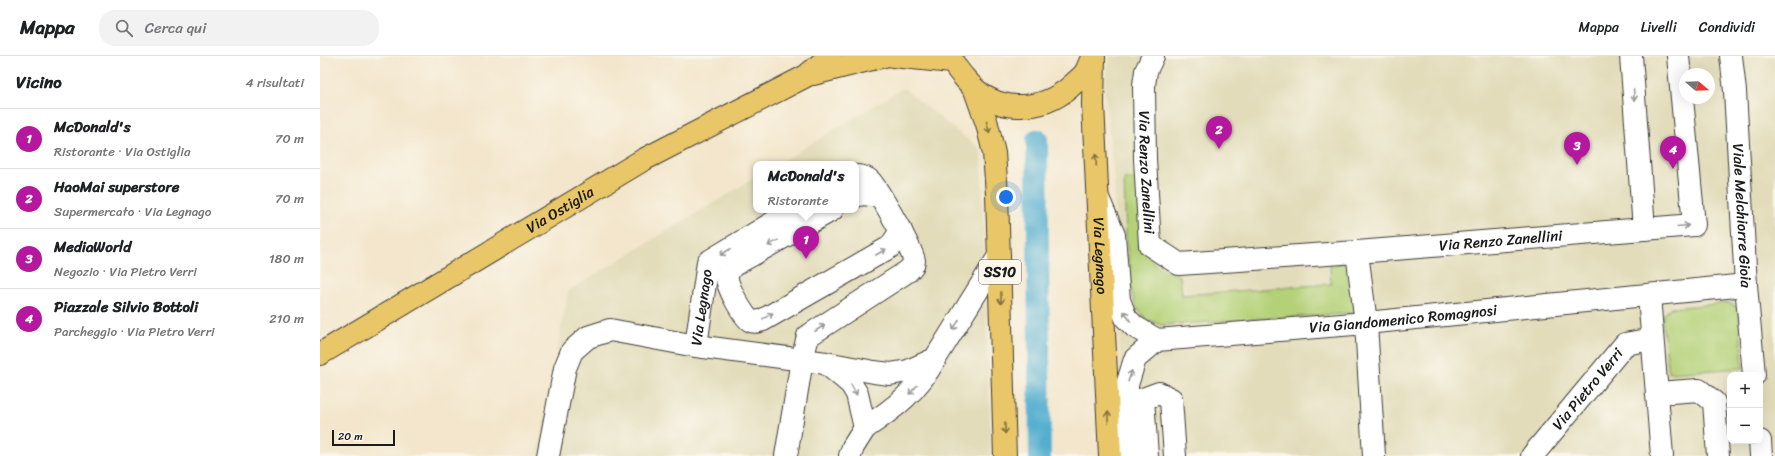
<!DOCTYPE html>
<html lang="it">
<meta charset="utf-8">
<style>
body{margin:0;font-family:Sriracha,sans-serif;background:#f2f2f2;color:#202124}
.controls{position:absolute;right:12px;bottom:12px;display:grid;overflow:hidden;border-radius:8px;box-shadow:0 4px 16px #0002}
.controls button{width:36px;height:36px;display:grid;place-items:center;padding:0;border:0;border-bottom:1px solid #e0e0e0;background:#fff;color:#202124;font:20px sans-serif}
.compass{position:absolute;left:1359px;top:12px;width:36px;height:36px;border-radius:50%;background:#fff;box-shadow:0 4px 16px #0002;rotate:109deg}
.scale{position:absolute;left:12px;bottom:10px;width:63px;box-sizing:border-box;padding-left:4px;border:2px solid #1c1c1c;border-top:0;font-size:11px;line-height:14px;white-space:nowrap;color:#1c1c1c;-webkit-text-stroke:3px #fbf7ec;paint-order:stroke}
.you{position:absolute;left:686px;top:141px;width:14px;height:14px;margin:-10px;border:3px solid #fff;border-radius:50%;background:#1a73e8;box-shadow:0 0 0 6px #1a73e833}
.badge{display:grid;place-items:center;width:26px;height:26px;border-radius:50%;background:#b5179e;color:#fff;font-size:13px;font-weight:700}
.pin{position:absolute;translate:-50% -33px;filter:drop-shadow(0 1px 2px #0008)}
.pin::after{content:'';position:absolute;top:21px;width:14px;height:12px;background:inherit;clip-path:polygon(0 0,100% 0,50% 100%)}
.popup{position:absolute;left:433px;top:105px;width:106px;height:52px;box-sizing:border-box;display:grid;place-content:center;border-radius:8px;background:#fff;filter:drop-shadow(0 1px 3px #0005);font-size:13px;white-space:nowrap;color:#757577}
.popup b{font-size:15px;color:#202124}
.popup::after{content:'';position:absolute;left:50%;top:100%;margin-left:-8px;border:8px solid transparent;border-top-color:#fff}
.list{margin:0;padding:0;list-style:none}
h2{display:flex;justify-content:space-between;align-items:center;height:52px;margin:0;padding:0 16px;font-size:17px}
h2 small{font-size:13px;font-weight:400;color:#757577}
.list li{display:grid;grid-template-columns:26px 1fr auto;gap:12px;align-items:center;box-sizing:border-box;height:60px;padding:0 16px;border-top:1px solid #e0e0e0}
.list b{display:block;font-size:15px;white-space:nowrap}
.list p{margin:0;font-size:13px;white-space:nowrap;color:#757577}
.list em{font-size:13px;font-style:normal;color:#757577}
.icon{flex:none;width:22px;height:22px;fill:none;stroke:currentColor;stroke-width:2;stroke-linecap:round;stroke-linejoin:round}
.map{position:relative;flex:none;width:1455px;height:400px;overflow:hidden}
header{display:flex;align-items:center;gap:24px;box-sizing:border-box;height:56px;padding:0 20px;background:#fff;border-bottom:1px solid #e0e0e0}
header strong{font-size:19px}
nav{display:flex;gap:22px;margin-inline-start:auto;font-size:14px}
.search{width:280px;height:36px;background:#f2f2f2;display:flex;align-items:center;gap:10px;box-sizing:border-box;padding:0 14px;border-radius:16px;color:#757577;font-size:15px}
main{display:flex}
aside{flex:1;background:#fff}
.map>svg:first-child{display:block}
.built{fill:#e2dcba;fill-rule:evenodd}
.green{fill:#b4d178;stroke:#68764a}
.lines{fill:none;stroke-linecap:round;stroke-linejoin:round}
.canal{stroke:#52aed0;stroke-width:22}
.minor-casing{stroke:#3c3a36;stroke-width:24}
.major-casing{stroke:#3c3a36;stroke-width:24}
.minor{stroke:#fff;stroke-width:22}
.major{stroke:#e9c769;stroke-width:22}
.oneway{stroke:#999}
.oneway2{stroke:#827242}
.labels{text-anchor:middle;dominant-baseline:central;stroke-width:3.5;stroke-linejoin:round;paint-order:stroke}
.shield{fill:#fbf7ec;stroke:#5f5e5a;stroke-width:1}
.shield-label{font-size:14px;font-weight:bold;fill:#1c1c1c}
.street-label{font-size:15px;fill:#1c1c1c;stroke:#fbf7ec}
</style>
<header>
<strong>Mappa</strong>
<div class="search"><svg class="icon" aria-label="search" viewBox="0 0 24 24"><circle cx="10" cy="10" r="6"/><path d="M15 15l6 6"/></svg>Cerca qui</div>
<nav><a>Mappa</a><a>Livelli</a><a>Condividi</a></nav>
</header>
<main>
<aside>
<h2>Vicino<small>4 risultati</small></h2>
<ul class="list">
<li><span class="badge">1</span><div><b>McDonald's</b><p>Ristorante · Via Ostiglia</p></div><em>70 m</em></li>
<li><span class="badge">2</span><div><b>HaoMai superstore</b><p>Supermercato · Via Legnago</p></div><em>70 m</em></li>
<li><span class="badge">3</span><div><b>MediaWorld</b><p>Negozio · Via Pietro Verri</p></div><em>180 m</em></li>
<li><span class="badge">4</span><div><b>Piazzale Silvio Bottoli</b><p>Parcheggio · Via Pietro Verri</p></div><em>210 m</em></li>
</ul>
</aside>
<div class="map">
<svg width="1455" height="400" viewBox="0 0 1455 400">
<rect width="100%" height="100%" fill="#fbf7ec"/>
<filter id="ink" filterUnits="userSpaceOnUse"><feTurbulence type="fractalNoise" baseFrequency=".025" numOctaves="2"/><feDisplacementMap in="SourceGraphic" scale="8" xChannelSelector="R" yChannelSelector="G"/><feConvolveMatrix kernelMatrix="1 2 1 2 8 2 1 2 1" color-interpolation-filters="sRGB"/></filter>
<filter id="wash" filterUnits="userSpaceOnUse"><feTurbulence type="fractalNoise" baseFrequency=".012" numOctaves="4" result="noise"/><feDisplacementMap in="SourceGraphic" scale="16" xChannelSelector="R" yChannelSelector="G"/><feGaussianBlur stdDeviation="0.9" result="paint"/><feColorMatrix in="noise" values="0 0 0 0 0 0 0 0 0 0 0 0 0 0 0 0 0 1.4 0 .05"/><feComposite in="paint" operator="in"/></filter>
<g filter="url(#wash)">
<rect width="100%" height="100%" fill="#f3e6cc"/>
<g class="built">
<path d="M790,0H1455V400H803L794,124L784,28ZM1365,18H1389V42H1365ZM1410,319H1440V385H1410Z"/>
<polygon points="583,32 661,94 671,400 218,400 248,235 436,121 436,154 536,154 536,108 458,108"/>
</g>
<g class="green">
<path d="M820,122C821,146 817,195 838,210C844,215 853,217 860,220L862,239L1011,228L1010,209L1032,206L1038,257L841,269L825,262L816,251L811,233L806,180L804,123Z"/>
<polygon points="1409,247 1415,250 1419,255 1423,312 1349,317 1342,265 1344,258 1351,252"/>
</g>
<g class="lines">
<polyline class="canal" points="717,84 720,400"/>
</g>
</g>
<g filter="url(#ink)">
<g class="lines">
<g class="minor-casing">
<g id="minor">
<path id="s1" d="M833,0L826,15L824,29L825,103L830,189L859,208L1037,196"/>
<polyline points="1311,0 1324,173"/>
<path id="s2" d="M1411,0L1415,35L1426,229L1434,319"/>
<polyline points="536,140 543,138 560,140"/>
<polyline points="778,142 794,179 799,244 806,262 815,271 837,284"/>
<path d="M512,154L412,210C410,214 407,217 407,221C406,229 424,262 431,265C435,267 439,265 443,264L570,191L581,175"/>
<polyline points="1329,240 1342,400"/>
<path id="s3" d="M837,284L1046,267L1426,229"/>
<path id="s4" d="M376,290L388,206L474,154"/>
<polyline points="507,308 531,328 537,338 545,372 533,391 530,400"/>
<polyline points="1337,337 1379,334 1394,346 1398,400"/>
<path d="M545,372C575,352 597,335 615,303"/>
<polyline points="1440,385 1441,400"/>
<polyline points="228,400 245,312 252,295 268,281 290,274 376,290 506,307 554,316 570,318 588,315 615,303 679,200"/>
<path d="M466,400L482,304L488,280L588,215C591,212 594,209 594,204C595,198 556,130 550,125C547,122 541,120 536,120"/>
<polyline points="808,400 807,329 815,303 837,284"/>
<polyline points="827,400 823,343 839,337 851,343 855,400"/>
<path id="s5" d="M1054,400L1046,267L1037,196L1374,169L1358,0"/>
<path id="s6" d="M1212,400L1305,288L1332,283"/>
</g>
</g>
<g class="major-casing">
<g id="major">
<polyline points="573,0 632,6"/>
<path d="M631,0C633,10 641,18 648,26C674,57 719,57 749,32C754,27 761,22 765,17C768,12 770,5 773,0"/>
<path id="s7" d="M774,0L773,48L790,400"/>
<polyline points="493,18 564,0"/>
<polyline points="655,34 667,68 674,97 677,138 685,400"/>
<path id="s8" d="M0,298L323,104L486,20L510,0"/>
</g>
</g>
<use href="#minor" class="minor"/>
<use href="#major" class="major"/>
</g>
<defs><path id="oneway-shaft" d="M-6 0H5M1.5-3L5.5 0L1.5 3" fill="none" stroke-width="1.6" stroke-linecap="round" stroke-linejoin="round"/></defs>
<g class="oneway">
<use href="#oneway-shaft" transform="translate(1314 39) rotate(85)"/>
<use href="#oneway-shaft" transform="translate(1363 170) rotate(-5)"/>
<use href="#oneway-shaft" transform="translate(453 187) rotate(151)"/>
<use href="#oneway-shaft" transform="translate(405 196) rotate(149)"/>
<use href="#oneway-shaft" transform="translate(561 196) rotate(-30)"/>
<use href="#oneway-shaft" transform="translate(448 260) rotate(-29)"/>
<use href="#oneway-shaft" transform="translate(807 260) rotate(-123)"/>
<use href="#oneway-shaft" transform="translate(636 269) rotate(122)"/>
<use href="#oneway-shaft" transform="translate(500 272) rotate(-33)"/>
<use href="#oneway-shaft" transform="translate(810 320) rotate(-71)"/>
<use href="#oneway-shaft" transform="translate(534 334) rotate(61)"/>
<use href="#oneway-shaft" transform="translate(593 334) rotate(132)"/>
</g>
<g class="oneway2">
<use href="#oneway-shaft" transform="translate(668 71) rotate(75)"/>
<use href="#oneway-shaft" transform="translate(776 104) rotate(-93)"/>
<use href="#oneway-shaft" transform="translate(681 242) rotate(88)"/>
<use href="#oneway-shaft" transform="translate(788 361) rotate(-93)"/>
<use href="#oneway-shaft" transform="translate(685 372) rotate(88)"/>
</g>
</g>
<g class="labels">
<rect class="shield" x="659" y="204" width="42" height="24" rx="3"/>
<g class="shield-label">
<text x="680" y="216">SS10</text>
</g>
<g class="street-label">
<text stroke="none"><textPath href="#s1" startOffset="118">Via Renzo Zanellini</textPath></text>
<text stroke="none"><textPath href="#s8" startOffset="280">Via Ostiglia</textPath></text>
<text stroke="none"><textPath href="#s2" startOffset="160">Viale Melchiorre Gioia</textPath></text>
<text stroke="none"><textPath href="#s5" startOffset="349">Via Renzo Zanellini</textPath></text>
<text stroke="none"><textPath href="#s7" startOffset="200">Via Legnago</textPath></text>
<text stroke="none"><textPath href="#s4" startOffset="39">Via Legnago</textPath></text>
<text stroke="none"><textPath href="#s3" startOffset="247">Via Giandomenico Romagnosi</textPath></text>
<text stroke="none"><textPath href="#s6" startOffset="87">Via Pietro Verri</textPath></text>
</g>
</g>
</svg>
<div class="controls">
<button>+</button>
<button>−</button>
</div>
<svg class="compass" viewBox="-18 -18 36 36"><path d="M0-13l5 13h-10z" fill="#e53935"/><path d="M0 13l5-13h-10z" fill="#757577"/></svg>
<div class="scale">20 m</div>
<div class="you"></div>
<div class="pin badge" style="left:486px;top:203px">1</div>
<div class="popup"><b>McDonald's</b>Ristorante</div>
<div class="pin badge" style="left:899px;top:93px">2</div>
<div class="pin badge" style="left:1257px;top:109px">3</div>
<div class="pin badge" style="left:1353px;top:113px">4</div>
</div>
</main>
